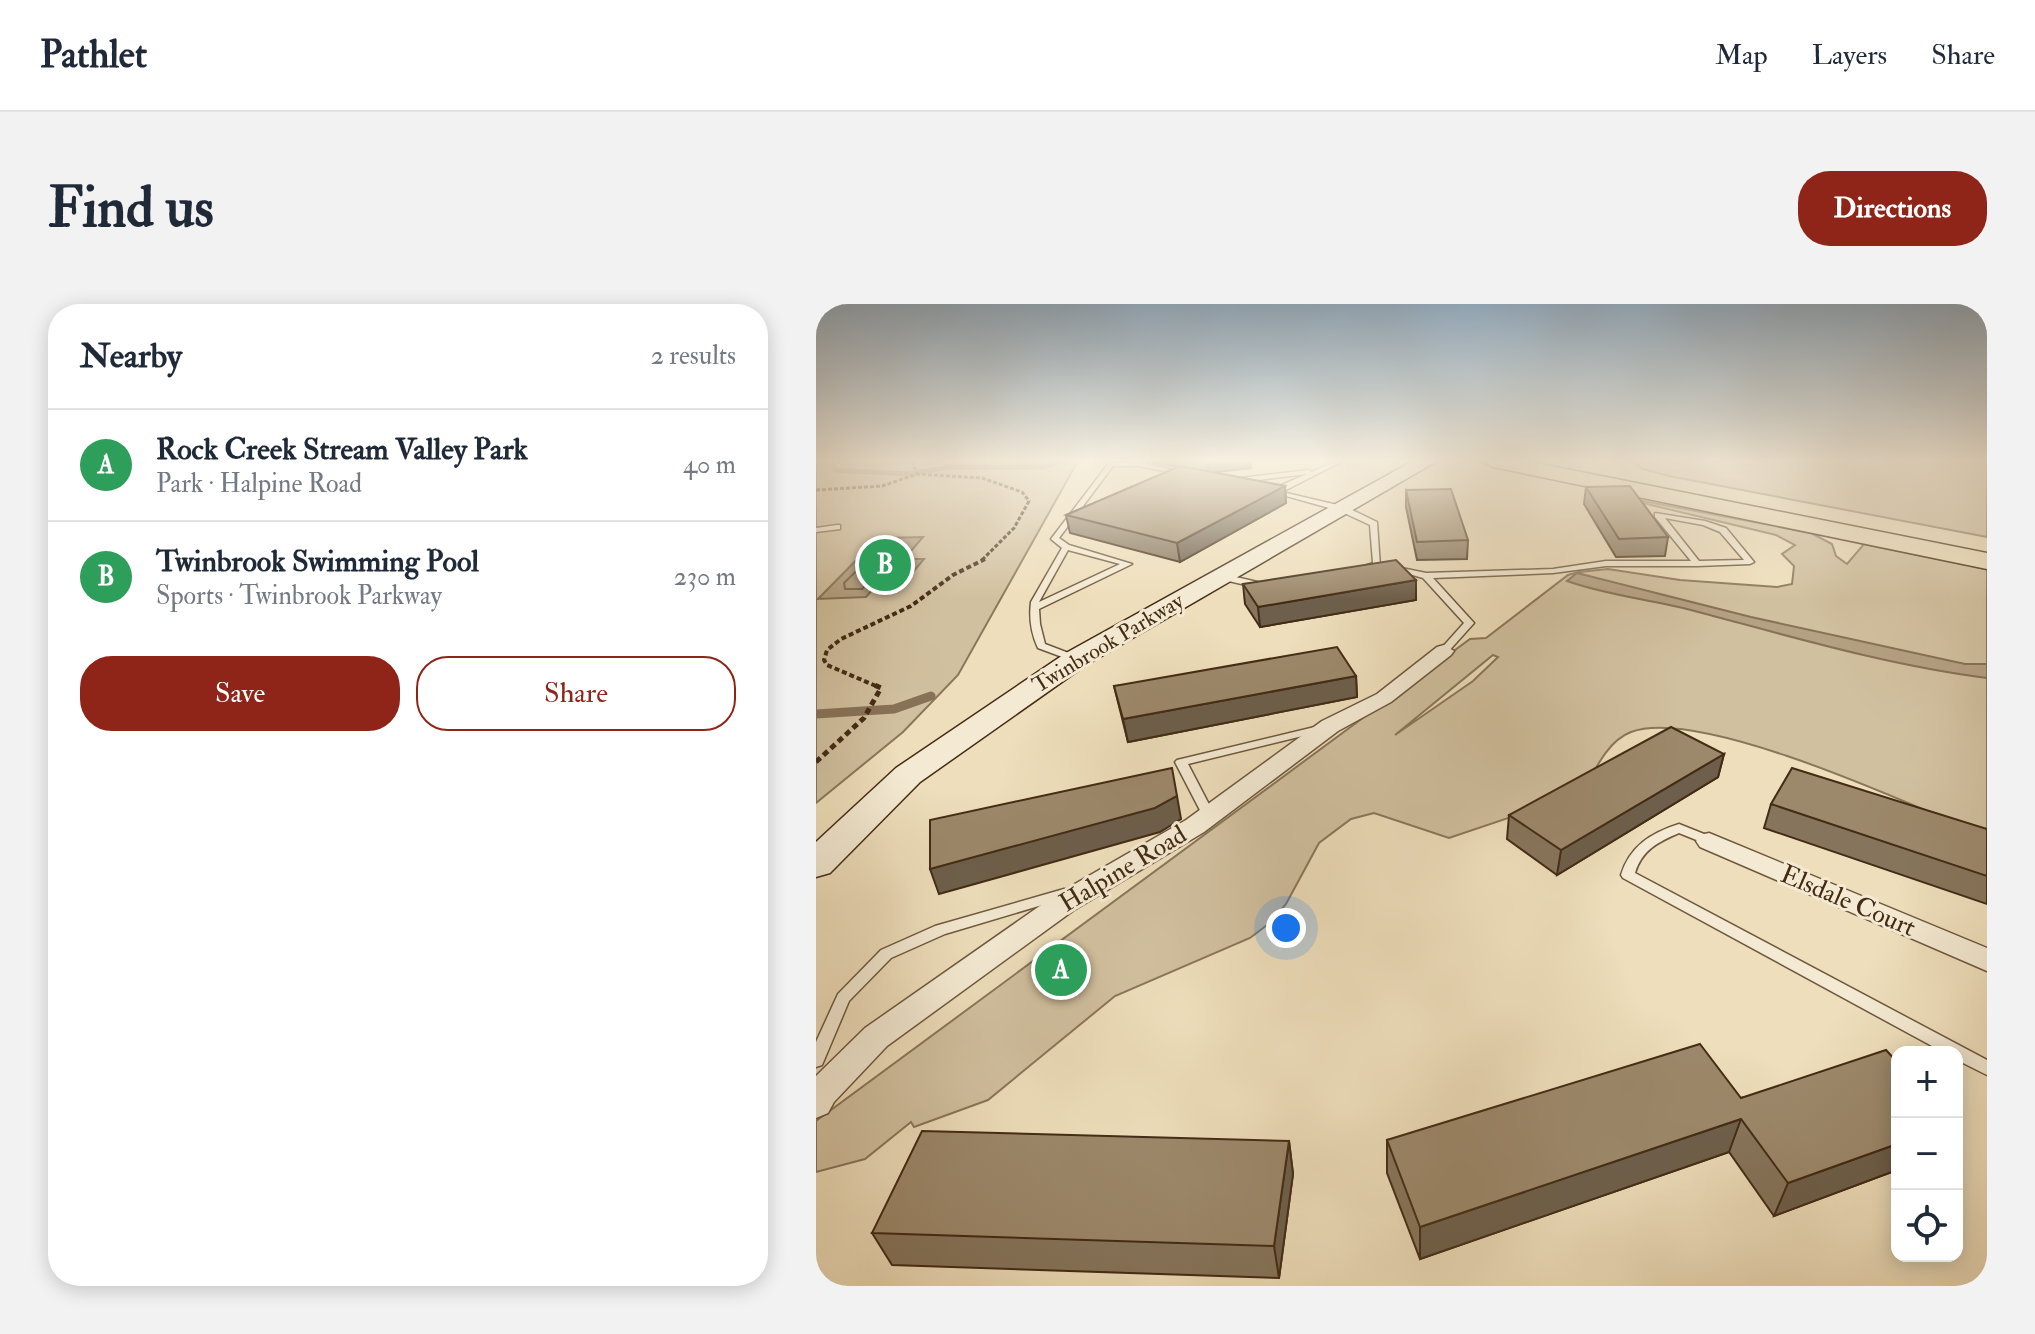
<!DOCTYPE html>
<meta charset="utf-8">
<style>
body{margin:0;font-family:"IM FELL Double Pica",serif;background:#f2f2f3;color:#1f2937}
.controls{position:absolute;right:24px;bottom:24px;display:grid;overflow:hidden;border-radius:16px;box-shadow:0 4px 20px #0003}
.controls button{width:72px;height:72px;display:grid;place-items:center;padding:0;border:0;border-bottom:2px solid #e0e1e3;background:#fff;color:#1f2937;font:40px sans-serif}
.you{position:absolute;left:470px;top:624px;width:28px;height:28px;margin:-20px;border:6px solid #fff;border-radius:50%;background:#1a73e8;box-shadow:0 0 0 12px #1a73e833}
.badge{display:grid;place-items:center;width:52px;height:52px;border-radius:50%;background:#8f2418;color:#fff;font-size:26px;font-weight:700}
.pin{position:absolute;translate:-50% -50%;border:4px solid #fff;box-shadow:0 2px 8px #0006}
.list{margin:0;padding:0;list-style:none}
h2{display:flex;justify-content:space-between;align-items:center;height:104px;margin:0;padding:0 32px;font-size:34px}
h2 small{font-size:26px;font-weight:400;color:#747a83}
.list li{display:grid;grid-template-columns:52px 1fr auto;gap:24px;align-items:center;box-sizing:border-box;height:112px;padding:0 32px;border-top:2px solid #e0e1e3}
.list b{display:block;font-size:30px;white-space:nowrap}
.list p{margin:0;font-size:26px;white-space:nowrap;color:#747a83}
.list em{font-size:26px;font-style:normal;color:#747a83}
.actions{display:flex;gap:16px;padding:24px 32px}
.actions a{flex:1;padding:18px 0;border:2px solid #8f2418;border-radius:32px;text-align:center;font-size:28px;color:#8f2418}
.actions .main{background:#8f2418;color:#fff}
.icon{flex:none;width:44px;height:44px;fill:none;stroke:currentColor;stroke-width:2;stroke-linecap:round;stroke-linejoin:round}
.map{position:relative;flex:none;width:1171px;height:982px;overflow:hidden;border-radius:32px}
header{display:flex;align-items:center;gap:48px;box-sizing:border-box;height:112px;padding:0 40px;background:#fff;border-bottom:2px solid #e0e1e3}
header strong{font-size:38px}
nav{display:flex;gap:44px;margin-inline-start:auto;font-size:28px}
.intro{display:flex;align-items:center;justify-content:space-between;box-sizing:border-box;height:192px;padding:0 48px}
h1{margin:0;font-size:56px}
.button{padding:20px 36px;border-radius:32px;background:#8f2418;color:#fff;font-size:28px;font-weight:700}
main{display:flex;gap:48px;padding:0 48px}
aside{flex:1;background:#fff;border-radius:32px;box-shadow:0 4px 20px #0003}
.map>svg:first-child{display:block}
.green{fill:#d1c09f;stroke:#8a765a;stroke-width:2;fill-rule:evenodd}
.water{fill:#b4a183;stroke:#877257;stroke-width:2}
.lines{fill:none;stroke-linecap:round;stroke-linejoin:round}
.shore{stroke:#7c664c;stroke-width:2}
.stream-far1{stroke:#877257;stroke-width:5}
.stream{stroke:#877257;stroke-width:9}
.service-casing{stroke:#6e583e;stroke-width:3}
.minor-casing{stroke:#6e583e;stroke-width:3}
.secondary-casing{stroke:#432b15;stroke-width:3}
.primary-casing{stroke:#432b15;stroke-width:3}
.path-far2{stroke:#432b15;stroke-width:3;stroke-dasharray:4 2;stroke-linecap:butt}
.path-far1{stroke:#432b15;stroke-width:4;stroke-dasharray:5 3;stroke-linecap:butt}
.path{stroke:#432b15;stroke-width:5;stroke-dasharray:6 4;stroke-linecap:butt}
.service{fill:#f4ead3;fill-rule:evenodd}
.minor{fill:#f4ead3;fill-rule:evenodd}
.secondary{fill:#f4ead3;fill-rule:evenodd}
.primary{fill:#eedebb;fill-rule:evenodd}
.wall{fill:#86755c;stroke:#432b15;stroke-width:2}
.shaded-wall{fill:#6d5f4b;stroke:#432b15;stroke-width:2}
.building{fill:#9c886b;stroke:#432b15;stroke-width:2}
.labels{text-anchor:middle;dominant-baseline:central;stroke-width:6;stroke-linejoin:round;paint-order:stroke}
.far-street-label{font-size:22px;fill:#432b15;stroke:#f4ead3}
.street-label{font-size:26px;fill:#432b15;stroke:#f4ead3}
</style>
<header>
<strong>Pathlet</strong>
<nav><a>Map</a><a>Layers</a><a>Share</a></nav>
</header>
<div class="intro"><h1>Find us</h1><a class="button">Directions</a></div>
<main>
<aside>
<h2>Nearby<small>2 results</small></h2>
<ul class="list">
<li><span class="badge" style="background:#2e9e5b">A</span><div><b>Rock Creek Stream Valley Park</b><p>Park · Halpine Road</p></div><em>40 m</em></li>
<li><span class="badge" style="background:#2e9e5b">B</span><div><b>Twinbrook Swimming Pool</b><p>Sports · Twinbrook Parkway</p></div><em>230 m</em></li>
</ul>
<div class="actions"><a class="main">Save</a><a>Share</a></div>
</aside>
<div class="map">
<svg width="1171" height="982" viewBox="0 0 1171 982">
<rect width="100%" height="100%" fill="#eedebb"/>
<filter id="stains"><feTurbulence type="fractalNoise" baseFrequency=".0025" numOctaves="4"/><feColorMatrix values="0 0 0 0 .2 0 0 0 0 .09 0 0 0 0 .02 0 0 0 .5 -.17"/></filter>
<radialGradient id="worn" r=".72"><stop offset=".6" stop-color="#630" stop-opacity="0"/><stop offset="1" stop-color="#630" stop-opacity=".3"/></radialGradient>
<g class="green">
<polygon points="0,157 262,157 142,371 87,428 0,499"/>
<polygon points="816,157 1171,157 1171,233 853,172 827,165"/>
<path d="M785,189L995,229L1016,240L1020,252L1031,260L1048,240L1171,265V533C1101,503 884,402 815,428C791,437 778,468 766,489L633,534L558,509L535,515L503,539L470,600L455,618L434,634L299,692L172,796L98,823L95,818L49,855L0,868V817L654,335L670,334L752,271L763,268L792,265L864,276L961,283L976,280L978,262L966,250L979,241L960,231ZM677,351L682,353L657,377L579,431Z"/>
</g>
<g class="water">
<polygon points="107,233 88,255 108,255 98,267 73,267 50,293 2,295 62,234"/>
<path d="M761,269L935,313L1149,360H1171V374C1069,361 970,331 871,305C831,295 790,291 751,277Z"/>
</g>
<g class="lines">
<polygon class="shore" points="80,241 84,245 80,258 68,262 46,285 29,285 28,279 65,243"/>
<polyline class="stream-far1" points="15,157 20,166 93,170 134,163 228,163 245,157"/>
<polyline class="stream" points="0,410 78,405 115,392"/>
<g class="service-casing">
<g id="service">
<polygon points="519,157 527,157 466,188 530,203 561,218 564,263 547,266 543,264 557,259 554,221 524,207 452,187 491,170 416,179 413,177 416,175 493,166 496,168"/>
<path d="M323,158L370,169L367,171L323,162H297L243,234L253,241L316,260L223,305L224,320L229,340L263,353V357H257L222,344C215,329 213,314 215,298L246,244L235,235L293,159ZM252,246L304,260L223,298Z"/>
<path d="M839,209L889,217L910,224L938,258L934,260L881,262H790L737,269L617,274L658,319L631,349L628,350L623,347L648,319L607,274L572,264L576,262L610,269L737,265L790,257H875L839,213ZM849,214L887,221L904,228L928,256L883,257Z"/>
<polygon points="21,221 24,221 24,225 0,228 0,224"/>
<polygon points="407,270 450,280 451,282 447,285 404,275 404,271"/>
<polygon points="507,421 511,422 512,424 511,426 372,460 399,512 393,516 387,512 359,458 361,456"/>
<path d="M863,520L898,534L899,537L893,541L863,529C842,538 826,546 819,569L1171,756V771L1141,756V748H1127L807,574L805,571C814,542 835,529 863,520Z"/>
<polygon points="248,585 253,587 255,590 253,593 129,630 75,654 33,697 6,761 0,763 0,738 22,690 65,646 119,622"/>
</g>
</g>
<g class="minor-casing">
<g id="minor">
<polygon points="628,341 638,347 635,351 575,398 522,427 388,528 258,606 71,742 18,798 12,809 0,814 0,772 49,724 238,592 370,516 506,417 561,390 621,343"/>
<polygon points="893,529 1171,644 1171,667 884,543 880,537 884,531"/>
</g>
</g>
<g class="secondary-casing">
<polygon id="secondary" points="597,157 621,157 270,361 104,478 14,569 0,573 0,538 80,464 250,349"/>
</g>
<g class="primary-casing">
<polygon id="primary" points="666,157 710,157 1171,249 1171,265 677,163"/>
</g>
<g class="path-far2">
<polyline points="96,157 101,170"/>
<polyline points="0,186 66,182 101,170 166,174 206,188 213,197 198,224 165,257"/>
</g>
<polyline class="path-far1" points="60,382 11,361 8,356 11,346 25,335 95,302 137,271 169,255"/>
<polyline class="path" points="0,458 48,414 65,384 56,380"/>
<use href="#service" class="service"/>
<use href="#minor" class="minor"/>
<use href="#secondary" class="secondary"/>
<use href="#primary" class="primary"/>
</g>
<g class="wall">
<polygon points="330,157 434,157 435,164 397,168 469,182 470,199 364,258 254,229 250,211 362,163"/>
<polygon points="770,183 852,233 849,252 800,253 768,200"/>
<polygon points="590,186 652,236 651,255 601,256 590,203"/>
<polygon points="600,276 600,296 444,323 429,300 427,280"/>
<polygon points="540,372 541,393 312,438 298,382"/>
<polygon points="908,450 902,473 741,571 691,535 693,511"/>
<polygon points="955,500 1171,525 1171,600 948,524"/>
<polygon points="1081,758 1081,866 958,912 913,848 604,955 571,869 571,836 925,794"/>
<polygon points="473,837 477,870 463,974 76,961 56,929"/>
</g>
<g class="shaded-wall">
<polygon points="391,157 434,157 435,164 393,169"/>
<polygon points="469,182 470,199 364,258 361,239"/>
<polygon points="600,276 600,296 444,323 442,303"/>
<polygon points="540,372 541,393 312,438 307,415"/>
<polygon points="908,450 902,473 741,571 745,546"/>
<polygon points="361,492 365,515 344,528 123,590 114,565"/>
<polygon points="925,815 913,848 604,955 604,923"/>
<polygon points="473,837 477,870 463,974 458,942"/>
<polygon points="1081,840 1081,866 958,912 972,879"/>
</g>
<g class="building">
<polygon points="364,162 469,182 361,239 250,211"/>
<polygon points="814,182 852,233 803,235 770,183"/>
<polygon points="635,185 652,236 601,238 590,186"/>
<polygon points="580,256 600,276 442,303 427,280"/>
<polygon points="521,343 540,372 307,415 298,382"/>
<polygon points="855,423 908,450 745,546 693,511"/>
<polygon points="356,464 361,492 339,504 114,565 114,516"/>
<polygon points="976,464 1171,525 1171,572 955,500"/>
<polygon points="884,740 925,794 1070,746 1081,758 1081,840 972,879 925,815 604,923 571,836"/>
<polygon points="106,827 473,837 458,942 56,929"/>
</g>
<linearGradient id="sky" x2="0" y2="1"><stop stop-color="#93acc0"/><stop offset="0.53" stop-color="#f7f0e0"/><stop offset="1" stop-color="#f7f0e0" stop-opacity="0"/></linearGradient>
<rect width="1171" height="295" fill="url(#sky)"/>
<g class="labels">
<g class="far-street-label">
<text transform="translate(292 339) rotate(-31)">Twinbrook Parkway</text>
</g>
<g class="street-label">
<text transform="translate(307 565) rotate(-31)">Halpine Road</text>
<text transform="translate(1032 597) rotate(23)">Elsdale Court</text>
</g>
</g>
<rect width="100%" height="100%" filter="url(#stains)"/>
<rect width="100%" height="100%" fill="url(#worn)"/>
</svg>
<div class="controls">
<button>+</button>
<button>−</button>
<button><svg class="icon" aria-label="locate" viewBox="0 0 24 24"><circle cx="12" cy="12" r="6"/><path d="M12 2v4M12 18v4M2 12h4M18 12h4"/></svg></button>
</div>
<div class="you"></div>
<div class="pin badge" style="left:245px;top:666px;background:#2e9e5b">A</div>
<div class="pin badge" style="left:69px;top:261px;background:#2e9e5b">B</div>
</div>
</main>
